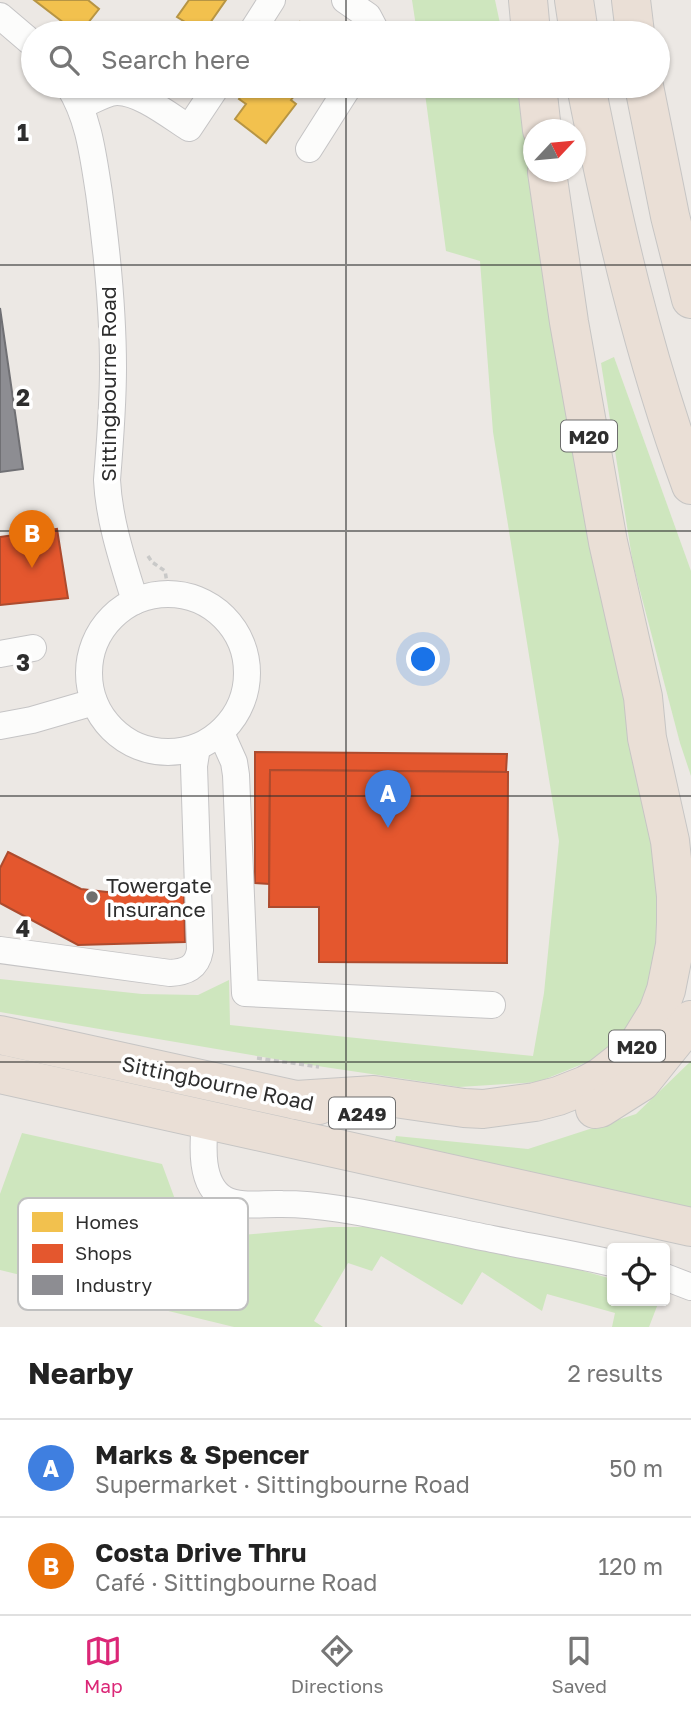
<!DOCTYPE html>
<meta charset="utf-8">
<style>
body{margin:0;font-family:"Golos Text",sans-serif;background:#f2f2f2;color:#222}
.controls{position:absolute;right:21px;bottom:21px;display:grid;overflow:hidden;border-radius:7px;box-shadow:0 2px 5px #0004}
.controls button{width:63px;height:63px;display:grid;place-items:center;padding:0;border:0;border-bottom:2px solid #e0e0e0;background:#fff;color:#222;font:35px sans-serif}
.compass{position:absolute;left:523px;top:119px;width:63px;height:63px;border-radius:50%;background:#fff;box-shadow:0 2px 5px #0004;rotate:64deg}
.you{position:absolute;left:424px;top:660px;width:24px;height:24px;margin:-18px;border:5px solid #fff;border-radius:50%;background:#1a73e8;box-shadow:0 0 0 10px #1a73e833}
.badge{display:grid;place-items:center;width:46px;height:46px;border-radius:50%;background:#db2777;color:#fff;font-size:23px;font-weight:700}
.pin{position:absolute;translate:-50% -58px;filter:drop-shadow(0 2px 4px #0008)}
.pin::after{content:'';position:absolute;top:37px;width:24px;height:21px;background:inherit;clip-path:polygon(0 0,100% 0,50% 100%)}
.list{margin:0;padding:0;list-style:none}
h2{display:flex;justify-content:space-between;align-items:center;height:91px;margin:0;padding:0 28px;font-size:30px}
h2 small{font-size:23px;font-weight:400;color:#767676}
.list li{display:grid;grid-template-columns:46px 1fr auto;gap:21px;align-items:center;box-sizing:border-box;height:98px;padding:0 28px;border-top:2px solid #e0e0e0}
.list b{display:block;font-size:26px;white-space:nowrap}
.list p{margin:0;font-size:23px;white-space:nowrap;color:#767676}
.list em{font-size:23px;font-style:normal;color:#767676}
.icon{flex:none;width:38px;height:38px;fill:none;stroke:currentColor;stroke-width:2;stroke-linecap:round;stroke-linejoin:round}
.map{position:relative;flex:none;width:691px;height:1327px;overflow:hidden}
.search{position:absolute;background:#fff;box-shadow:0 2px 5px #0004;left:21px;right:21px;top:21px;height:77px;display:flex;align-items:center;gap:18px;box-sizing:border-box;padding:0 24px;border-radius:38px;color:#767676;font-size:26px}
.sheet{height:287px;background:#fff}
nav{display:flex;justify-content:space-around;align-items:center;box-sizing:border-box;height:98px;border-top:2px solid #e0e0e0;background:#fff;font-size:19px;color:#767676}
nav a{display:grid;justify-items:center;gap:4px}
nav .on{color:#db2777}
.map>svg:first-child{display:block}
.green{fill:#cee6be}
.homes{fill:#f2c14e;stroke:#b79544;stroke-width:2}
.shops{fill:#e4572e;stroke:#ad4b2e;stroke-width:2}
.industry{fill:#8d8d92;stroke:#707074;stroke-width:2}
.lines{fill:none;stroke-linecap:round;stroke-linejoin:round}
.minor-casing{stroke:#c5c4c5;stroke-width:28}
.highway-casing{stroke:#c6c5c4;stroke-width:40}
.path{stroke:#c9c9c8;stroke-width:3.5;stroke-dasharray:5 3.5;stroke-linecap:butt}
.minor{stroke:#fcfcfb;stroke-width:26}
.highway{stroke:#eadfd6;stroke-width:38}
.grid{fill:none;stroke:#2e2e2e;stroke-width:2;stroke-opacity:0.55}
.poi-dot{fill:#706f6e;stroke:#fff;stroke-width:2.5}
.labels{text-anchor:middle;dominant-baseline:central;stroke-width:7;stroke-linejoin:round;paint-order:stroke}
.shield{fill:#fff;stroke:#6d6d6d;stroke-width:2}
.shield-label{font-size:19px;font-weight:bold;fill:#2e2e2e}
.street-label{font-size:21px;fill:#2e2e2e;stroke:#fff}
.poi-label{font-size:21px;fill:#2e2e2e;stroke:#fff;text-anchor:start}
.key{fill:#fff;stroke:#c0c0c0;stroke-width:2}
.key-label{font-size:19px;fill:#2e2e2e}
.grid-label{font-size:23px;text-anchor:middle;font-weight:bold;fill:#2e2e2e;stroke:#fff;stroke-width:7;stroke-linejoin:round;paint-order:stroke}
</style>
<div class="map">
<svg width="691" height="1327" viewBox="0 0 691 1327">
<rect width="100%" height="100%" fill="#ece8e4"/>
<g class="green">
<polygon points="412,0 495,0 502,33 417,33"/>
<polygon points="424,86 515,86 525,127 592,539 648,789 660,906 654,961 641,1007 627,1029 618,1040 590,1061 538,1082 459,1087 304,1064 0,1012 0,979 142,994 198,995 229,980 230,1025 533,1056 544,993 559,841 493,432 480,261 446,251"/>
<polygon points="614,357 691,571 691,776 680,743 633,564 601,363"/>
<polygon points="691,1061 691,1210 394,1145 396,1136 528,1149 636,1114"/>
<polygon points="22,1133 162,1164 176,1202 197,1224 232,1236 330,1227 379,1227 537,1258 612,1279 612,1301 659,1301 649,1327 612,1327 615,1313 547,1294 542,1311 482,1272 462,1305 381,1256 372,1271 348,1263 314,1321 323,1327 234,1327 0,1270 0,1194"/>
</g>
<g class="homes">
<polygon points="34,0 88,0 99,9 80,33 77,33"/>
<polygon points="189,0 226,0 203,33 177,17"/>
<polygon points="300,22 315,33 292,33"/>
<polygon points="120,23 133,33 113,33"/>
<polygon points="248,86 302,86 291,100 296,104 266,143 235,119 246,104 239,99"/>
</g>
<g class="shops">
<polygon points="57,529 68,598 0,605 0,537"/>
<polygon points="255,752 507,754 506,772 270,770 269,884 255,883"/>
<polygon points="270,770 508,772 507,963 319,962 319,907 269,907"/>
<polygon points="8,852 81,889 107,892 184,887 185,942 78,945 0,903 0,868"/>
</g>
<polygon class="industry" points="0,308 23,469 0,472"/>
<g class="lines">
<g class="minor-casing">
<g id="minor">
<polyline points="345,0 368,16 377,33"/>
<polyline points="0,16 33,44"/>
<polyline points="251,33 272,0"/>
<path d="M69,86C89,118 93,155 99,193C107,251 113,309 113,368C113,405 110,443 107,480C109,521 123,562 135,601"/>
<path d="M80,106C91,102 104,93 116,92C139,91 170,116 189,128L217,86"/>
<polyline points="309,149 349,86"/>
<circle cx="168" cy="673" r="79"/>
<polyline points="0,654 33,648"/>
<polyline points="0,726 32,720 94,702"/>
<polyline points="221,733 234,762 236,775 245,993 492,1005"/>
<path d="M0,950L170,973C186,972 197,968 200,950L194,766L197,747"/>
<path d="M205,1120C203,1144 199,1184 224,1199C240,1208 264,1203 282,1204C302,1204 321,1206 340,1209C391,1217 442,1229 492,1239C532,1247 572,1254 612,1263"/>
<polyline points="665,1277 691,1287"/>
</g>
</g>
<g class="highway-casing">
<g id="highway">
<polyline points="528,0 531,33"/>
<polyline points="574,0 579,33"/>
<polyline points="631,0 635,33"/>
<polyline points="537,86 542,130"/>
<path d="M586,86C613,222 643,354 691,485"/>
<polyline points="644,86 670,216 691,299"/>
<polyline points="0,1035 319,1105"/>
<polyline points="0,1074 691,1227"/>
<polyline points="296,1100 374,1095 464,1108 483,1109 535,1102 558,1096 586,1085 601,1077 634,1051 658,1012 666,990 675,945 676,923 676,896 670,841 647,738 643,697 608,542 569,322 547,172"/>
<polyline points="595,1109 600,1108 641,1082 691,1020"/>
</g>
</g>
<g class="path">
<polyline points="148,556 152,562 165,571 169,594"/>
<polyline points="257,1058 319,1067"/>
</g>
<use href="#minor" class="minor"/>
<use href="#highway" class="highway"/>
</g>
<path class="grid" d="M346,0V33M346,86V1327M0,265H691M0,531H691M0,796H691M0,1062H691"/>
<circle class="poi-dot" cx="92" cy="897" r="7"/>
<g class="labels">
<g class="shield">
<rect x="561" y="420.5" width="56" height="31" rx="5"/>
<rect x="609" y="1030.5" width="56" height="31" rx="5"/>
<rect x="329" y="1097.5" width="66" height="31" rx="5"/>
</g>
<g class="shield-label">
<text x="589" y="436">M20</text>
<text x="637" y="1046">M20</text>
<text x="362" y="1113">A249</text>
</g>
<g class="street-label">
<text transform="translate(108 384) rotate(-90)">Sittingbourne Road</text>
<text transform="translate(218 1083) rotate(12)">Sittingbourne Road</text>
</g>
<g class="poi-label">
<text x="106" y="885">Towergate<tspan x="106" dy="24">Insurance</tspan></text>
</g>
</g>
<rect x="18" y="1198" width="230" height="112" rx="10" class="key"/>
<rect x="32" y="1212" width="31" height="20" fill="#f2c14e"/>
<rect x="32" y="1244" width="31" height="19" fill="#e4572e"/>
<rect x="32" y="1275" width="31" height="20" fill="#8d8d92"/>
<g class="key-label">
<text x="75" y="1229">Homes</text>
<text x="75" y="1260">Shops</text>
<text x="75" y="1292">Industry</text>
</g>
<g class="grid-label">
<text x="23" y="141">1</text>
<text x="23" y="406">2</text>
<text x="23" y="671">3</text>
<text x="23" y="937">4</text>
</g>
</svg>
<div class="controls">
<button><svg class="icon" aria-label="locate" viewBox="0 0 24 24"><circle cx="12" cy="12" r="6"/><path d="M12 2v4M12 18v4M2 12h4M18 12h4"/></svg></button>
</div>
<svg class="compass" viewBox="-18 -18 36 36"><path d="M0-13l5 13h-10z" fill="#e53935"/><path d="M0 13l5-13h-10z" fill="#767676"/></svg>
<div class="you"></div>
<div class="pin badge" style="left:388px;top:828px;background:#3f7fe0">A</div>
<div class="pin badge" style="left:32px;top:568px;background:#e8710a">B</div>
<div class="search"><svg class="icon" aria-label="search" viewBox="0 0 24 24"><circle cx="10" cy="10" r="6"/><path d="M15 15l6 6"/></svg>Search here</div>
</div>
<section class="sheet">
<h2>Nearby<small>2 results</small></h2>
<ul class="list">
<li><span class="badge" style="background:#3f7fe0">A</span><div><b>Marks &amp; Spencer</b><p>Supermarket · Sittingbourne Road</p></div><em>50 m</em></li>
<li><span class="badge" style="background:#e8710a">B</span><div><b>Costa Drive Thru</b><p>Café · Sittingbourne Road</p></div><em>120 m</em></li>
</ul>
</section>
<nav>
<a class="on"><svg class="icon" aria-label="map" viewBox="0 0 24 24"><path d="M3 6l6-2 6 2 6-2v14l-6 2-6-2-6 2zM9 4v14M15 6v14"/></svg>Map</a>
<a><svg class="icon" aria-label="directions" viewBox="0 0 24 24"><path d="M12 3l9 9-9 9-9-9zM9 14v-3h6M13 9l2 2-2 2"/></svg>Directions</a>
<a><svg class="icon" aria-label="saved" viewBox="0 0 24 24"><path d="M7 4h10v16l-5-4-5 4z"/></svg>Saved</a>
</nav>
